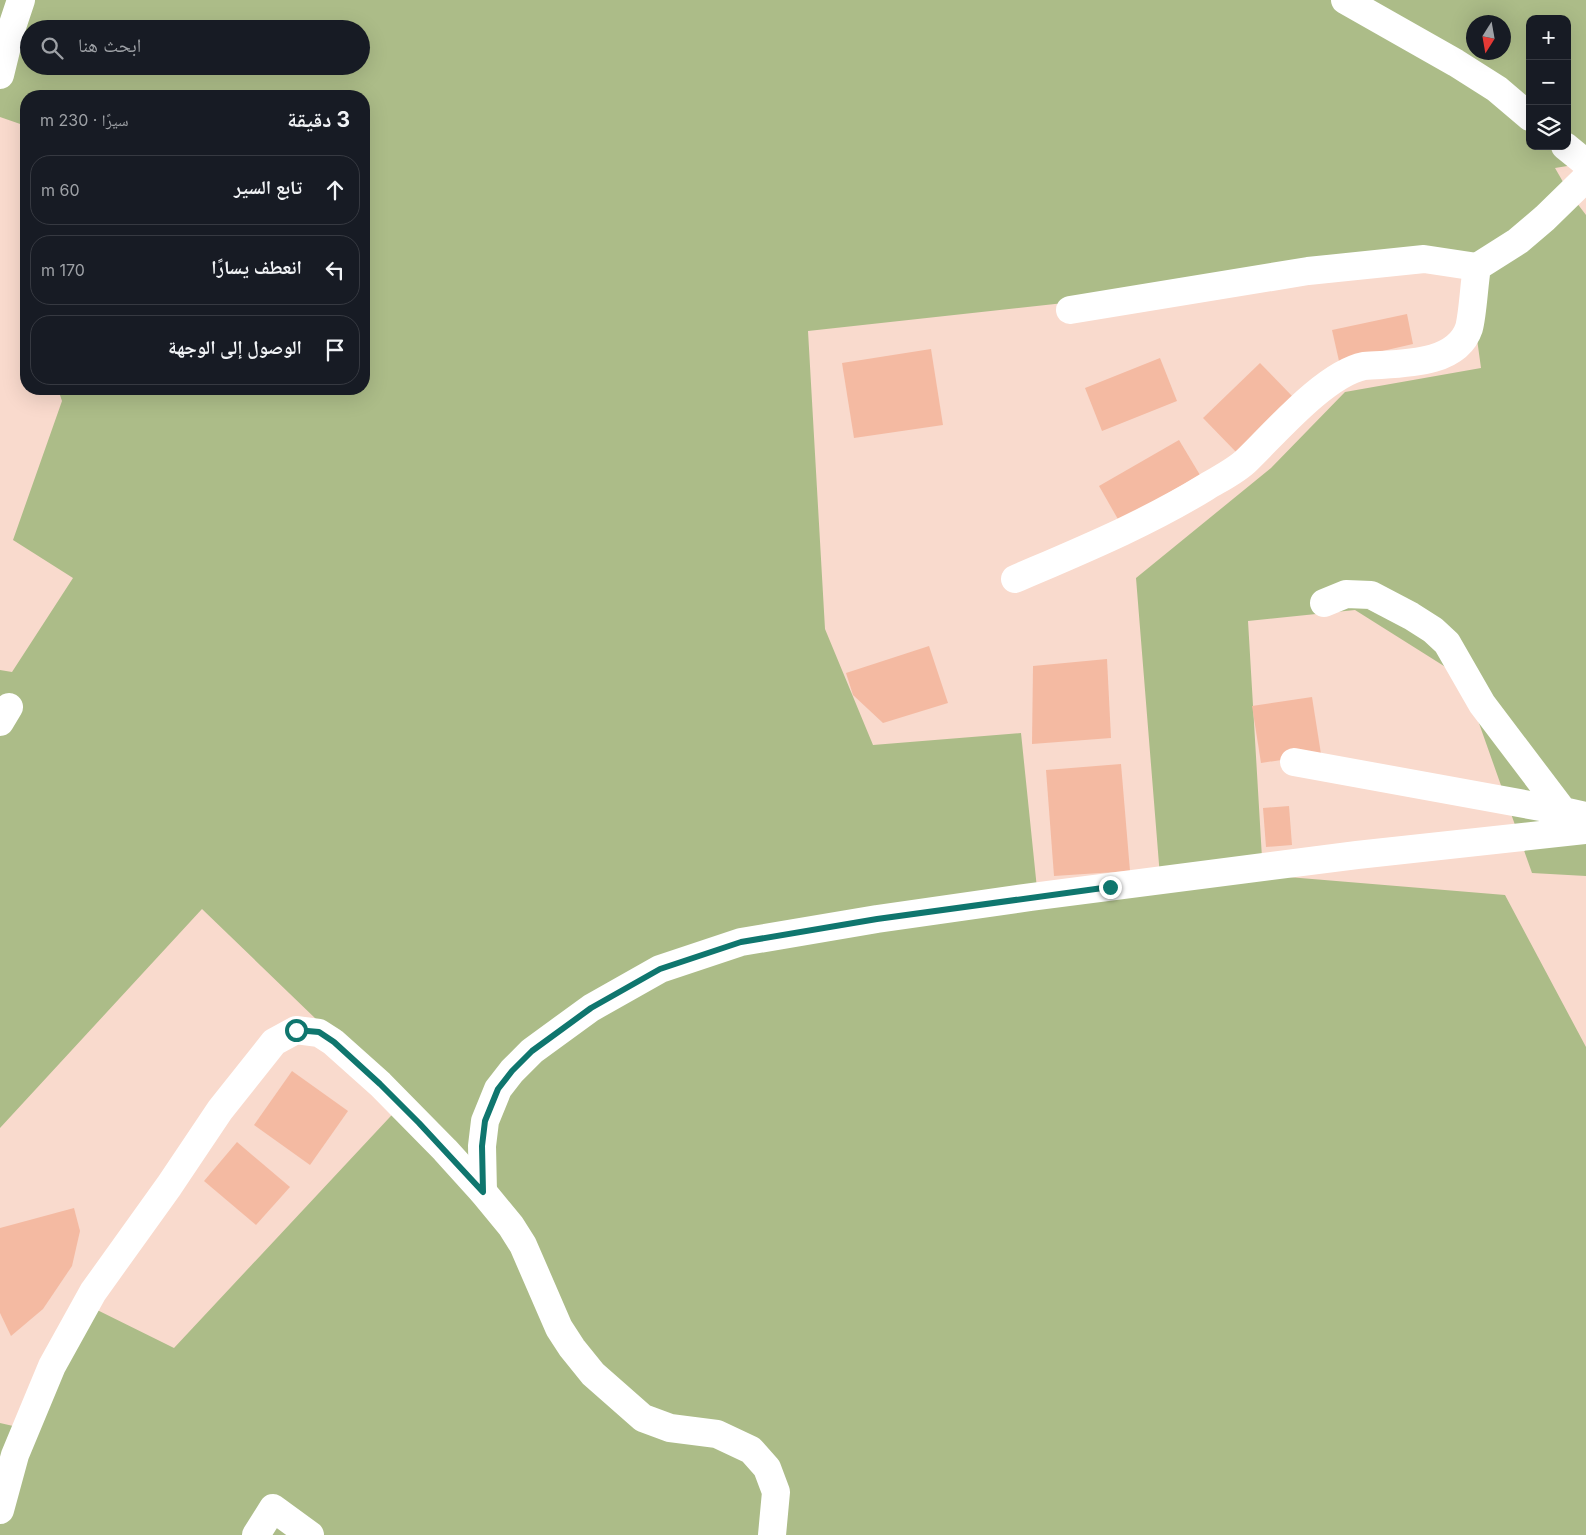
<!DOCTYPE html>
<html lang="ar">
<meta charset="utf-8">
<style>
body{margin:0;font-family:Inter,"Noto Naskh Arabic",sans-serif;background:#242831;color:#f1f3f6;direction:rtl}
.controls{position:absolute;right:15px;top:15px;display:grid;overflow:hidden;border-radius:10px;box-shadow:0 5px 20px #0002}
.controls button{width:45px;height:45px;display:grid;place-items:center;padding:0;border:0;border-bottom:1px solid #363941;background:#171b24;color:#f1f3f6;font:25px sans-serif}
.compass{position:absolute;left:1466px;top:15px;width:45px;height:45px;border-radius:50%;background:#171b24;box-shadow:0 5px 20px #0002;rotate:191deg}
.stop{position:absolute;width:15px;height:15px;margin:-11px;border:4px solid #0f766e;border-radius:50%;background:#fff}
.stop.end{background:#0f766e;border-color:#fff;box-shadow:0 1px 5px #0008}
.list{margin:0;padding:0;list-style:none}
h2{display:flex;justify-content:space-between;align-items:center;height:65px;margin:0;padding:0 20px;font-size:21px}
h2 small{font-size:16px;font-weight:400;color:#9ea1a6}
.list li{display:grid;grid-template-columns:32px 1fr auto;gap:15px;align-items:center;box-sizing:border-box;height:70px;margin:0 10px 10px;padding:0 10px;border:1px solid #363941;border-radius:20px}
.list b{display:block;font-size:19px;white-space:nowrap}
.list em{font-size:16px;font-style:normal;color:#9ea1a6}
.icon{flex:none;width:28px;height:28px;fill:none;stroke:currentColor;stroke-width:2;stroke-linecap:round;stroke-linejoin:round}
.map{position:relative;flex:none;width:1586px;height:1535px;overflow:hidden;direction:ltr}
.search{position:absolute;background:#171b24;box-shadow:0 5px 20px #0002;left:20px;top:20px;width:350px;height:55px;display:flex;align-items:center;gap:12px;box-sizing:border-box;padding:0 18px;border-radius:28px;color:#9ea1a6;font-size:19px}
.panel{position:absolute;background:#171b24;box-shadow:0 5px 20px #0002;left:20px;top:90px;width:350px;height:305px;border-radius:20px;direction:rtl}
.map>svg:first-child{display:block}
.green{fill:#acbc88;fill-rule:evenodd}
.building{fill:#f4baa2}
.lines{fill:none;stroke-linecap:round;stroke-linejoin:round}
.minor{stroke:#fff;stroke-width:28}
.route{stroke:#0f766e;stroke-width:6}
</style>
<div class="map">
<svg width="1586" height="1535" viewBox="0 0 1586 1535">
<rect width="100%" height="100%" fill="#f9dacd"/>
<path class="green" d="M0,0H1586V163L1555,168L1570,194L1586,215V876L1532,873L1463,678L1355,610L1248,621L1263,875L1505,895L1586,1047V1535H0V1423L22,1428L79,1301L174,1348L403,1103L202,909L0,1128V670L12,672L73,578L13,540L62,401L58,389H364V96H26V126L0,117ZM1530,19H1567V146H1530ZM1474,22H1504V52H1474ZM29,29H361V66H29ZM1466,259L1481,368L1345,392L1271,468L1136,578L1161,889L1039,908L1021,733L873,745L825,629L808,331Z"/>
<g class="building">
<polygon points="1407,314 1413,344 1339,361 1332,330"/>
<polygon points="931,349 943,425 854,438 842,363"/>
<polygon points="1160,358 1177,401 1102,431 1085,388"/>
<polygon points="1260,363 1293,397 1237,453 1203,418"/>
<polygon points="1179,440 1200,475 1119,521 1099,486"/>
<polygon points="929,646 948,703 883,723 853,695 846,673"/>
<polygon points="1107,659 1111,738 1032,744 1033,666"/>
<polygon points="1312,697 1321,754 1261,763 1252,706"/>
<polygon points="1121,764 1130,871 1054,876 1046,770"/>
<polygon points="1289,806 1292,845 1266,847 1263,808"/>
<polygon points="292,1071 348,1111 310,1165 254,1125"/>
<polygon points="237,1142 290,1187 256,1225 204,1181"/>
<polygon points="74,1208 80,1231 72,1266 43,1309 11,1336 0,1313 0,1228"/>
</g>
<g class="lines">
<g class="minor">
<polyline points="1345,0 1456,63 1497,89 1530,117"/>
<polyline points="0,75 11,30 21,0"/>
<polyline points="1565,146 1586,163"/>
<polyline points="1070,310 1308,271 1424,259 1477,267"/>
<path d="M1015,579C1080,551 1146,524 1206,487C1219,479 1236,471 1247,460C1275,433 1325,374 1364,366C1397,363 1456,367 1469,328C1473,313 1474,284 1477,267L1518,241L1545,218L1586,178"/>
<polyline points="1324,603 1346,594 1371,595 1411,616 1433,630 1447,643 1482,704 1563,811 1586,816"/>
<polyline points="0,722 9,707"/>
<polyline points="1294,762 1563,811"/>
<polyline points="483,1192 482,1146 485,1121 498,1089 512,1071 532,1051 591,1008 660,969 741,942 877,919 1031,897 1357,855 1586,830"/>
<polyline points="0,1510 15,1455 52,1366 93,1292 169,1186 220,1110 274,1042 296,1030 319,1033 333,1042 380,1084 445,1150 483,1192 511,1226 523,1245 559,1328 572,1348 593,1374 643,1418 670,1428 717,1434 751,1450 767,1468 776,1492 772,1535"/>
<polyline points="256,1535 273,1508 310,1535"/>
</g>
</g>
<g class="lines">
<polyline class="route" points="296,1030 319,1032 334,1042 380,1084 419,1123 483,1192 482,1146 485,1121 498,1089 512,1071 532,1051 591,1008 660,969 741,942 877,919 1110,887"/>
</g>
</svg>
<div class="controls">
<button>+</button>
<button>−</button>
<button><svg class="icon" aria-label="layers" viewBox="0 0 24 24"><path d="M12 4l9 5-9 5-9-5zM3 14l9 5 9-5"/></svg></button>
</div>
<svg class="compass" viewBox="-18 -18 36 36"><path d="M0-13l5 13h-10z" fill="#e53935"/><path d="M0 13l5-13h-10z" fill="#9ea1a6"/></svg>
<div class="stop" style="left:296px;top:1030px"></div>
<div class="stop end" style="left:1110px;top:887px"></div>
<div class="search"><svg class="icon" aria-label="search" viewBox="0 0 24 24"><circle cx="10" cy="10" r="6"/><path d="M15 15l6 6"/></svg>ابحث هنا</div>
<section class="panel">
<h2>3 دقيقة<small>سيرًا · 230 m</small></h2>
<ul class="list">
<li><svg class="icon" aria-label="ahead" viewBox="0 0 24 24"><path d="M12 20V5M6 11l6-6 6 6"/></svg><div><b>تابع السير</b></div><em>60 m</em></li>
<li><svg class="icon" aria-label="left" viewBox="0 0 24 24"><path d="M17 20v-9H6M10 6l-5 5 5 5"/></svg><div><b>انعطف يسارًا</b></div><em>170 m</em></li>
<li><svg class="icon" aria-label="arrive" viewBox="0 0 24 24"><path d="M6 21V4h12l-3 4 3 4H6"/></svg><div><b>الوصول إلى الوجهة</b></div></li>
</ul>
</section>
</div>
